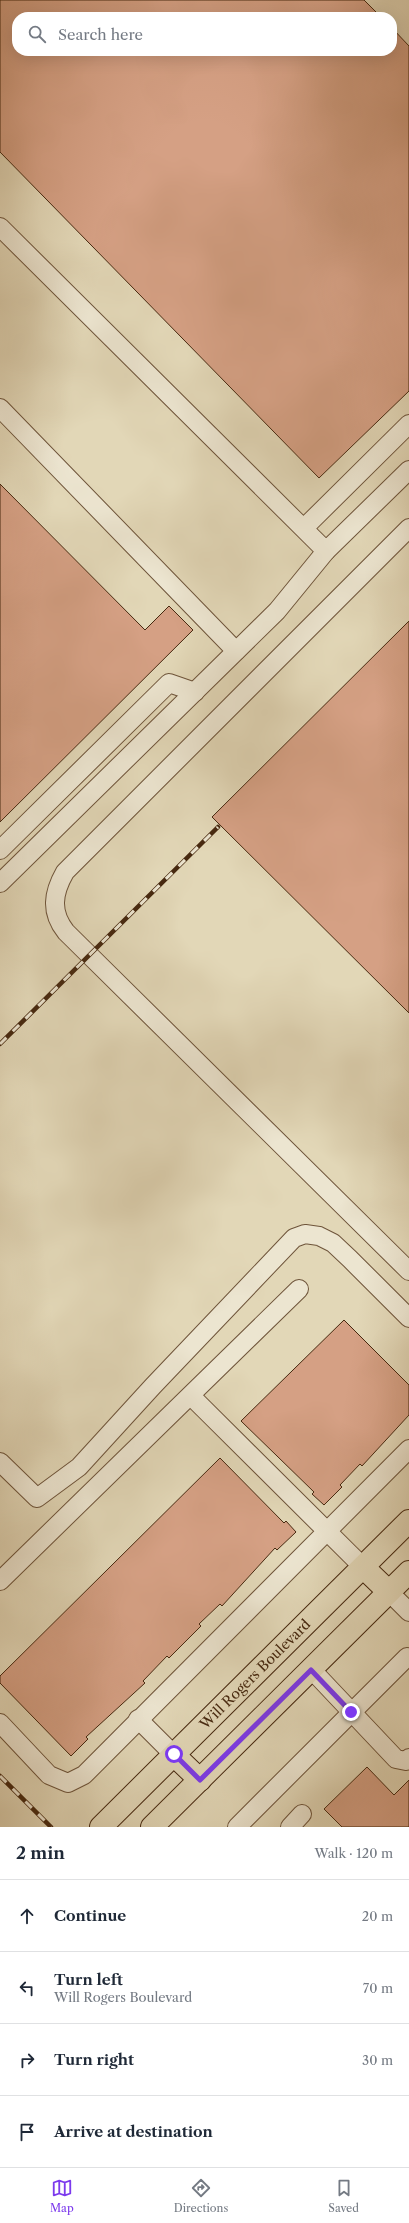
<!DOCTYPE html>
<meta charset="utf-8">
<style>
body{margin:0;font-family:"Libre Caslon Text",serif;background:#f2f2f3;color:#1f2937}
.stop{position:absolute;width:12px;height:12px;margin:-9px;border:3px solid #7c3aed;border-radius:50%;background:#fff}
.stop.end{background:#7c3aed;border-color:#fff;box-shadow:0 1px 4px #0008}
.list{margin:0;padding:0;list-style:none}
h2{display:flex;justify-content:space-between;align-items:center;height:52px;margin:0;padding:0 16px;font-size:17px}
h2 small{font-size:13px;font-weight:400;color:#747a83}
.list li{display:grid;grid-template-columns:26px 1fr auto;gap:12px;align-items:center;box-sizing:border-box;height:72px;padding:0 16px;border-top:1px solid #e0e1e3}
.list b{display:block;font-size:15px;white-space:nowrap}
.list p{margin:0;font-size:13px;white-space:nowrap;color:#747a83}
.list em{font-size:13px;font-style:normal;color:#747a83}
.icon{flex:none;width:22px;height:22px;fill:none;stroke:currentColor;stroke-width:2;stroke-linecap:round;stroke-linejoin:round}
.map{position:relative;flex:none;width:409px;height:1827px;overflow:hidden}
.search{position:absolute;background:#fff;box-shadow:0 4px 16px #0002;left:12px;right:12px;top:12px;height:44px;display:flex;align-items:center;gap:10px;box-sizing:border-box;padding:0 14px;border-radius:16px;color:#747a83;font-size:15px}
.sheet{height:340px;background:#fff}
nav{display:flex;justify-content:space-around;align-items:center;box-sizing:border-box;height:56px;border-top:1px solid #e0e1e3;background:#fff;font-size:11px;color:#747a83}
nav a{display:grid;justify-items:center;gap:2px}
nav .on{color:#7c3aed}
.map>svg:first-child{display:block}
.building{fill:#d5a084;stroke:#472910}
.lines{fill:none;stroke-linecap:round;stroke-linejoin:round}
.minor-casing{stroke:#6e543a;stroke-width:20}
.major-casing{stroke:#472910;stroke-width:24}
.minor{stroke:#ece5d0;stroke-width:18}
.major{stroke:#e2d7b7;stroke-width:22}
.rail-casing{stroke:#472910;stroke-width:4.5}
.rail{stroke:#ece5d0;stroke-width:3;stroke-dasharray:9;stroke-linecap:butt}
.route{stroke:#7c3aed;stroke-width:5}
.labels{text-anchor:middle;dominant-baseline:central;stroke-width:3;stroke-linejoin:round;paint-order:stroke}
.street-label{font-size:14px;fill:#472910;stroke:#ece5d0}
</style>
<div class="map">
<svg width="409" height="1827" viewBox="0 0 409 1827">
<rect width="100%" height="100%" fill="#e2d7b7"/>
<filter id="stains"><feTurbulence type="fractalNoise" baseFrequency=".005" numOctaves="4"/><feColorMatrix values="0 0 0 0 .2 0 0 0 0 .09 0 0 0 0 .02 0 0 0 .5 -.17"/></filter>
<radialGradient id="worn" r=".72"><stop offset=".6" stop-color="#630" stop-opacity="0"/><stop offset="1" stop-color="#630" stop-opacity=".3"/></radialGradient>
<g class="building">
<polygon points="0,0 364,0 381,17 17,17 17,51 392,51 392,28 409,46 409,391 319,478 0,152"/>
<polygon points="0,484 145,630 169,606 193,630 0,822"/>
<polygon points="409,621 409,1013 212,817"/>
<polygon points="344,1320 409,1385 409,1415 362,1466 360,1464 340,1485 342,1487 324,1505 312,1494 314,1492 241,1421"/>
<polygon points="220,1458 284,1523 286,1521 296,1532 277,1550 275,1548 222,1606 220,1604 199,1624 201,1626 169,1658 167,1656 143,1681 145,1683 86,1737 88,1739 71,1756 0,1683 0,1676"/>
<polygon points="367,1767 394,1795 409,1780 409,1827 342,1827 324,1809"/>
</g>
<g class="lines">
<g class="minor-casing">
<g id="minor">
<polyline points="0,227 326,551 409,470"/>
<polyline points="0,408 236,651"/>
<polyline points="304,528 409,424"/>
<path d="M409,528L65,872C53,893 50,912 66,932L409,1271"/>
<polyline points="0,850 169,683 195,692"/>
<polyline points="0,883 277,611 326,551"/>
<polyline points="191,1396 363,1567"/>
<polyline points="0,1462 37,1498 79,1467 153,1386 294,1238 305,1234 319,1236 333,1243 350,1259 409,1318"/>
<polyline points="0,1581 299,1289"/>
<polyline points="389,1592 409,1612"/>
<polyline points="311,1669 396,1759 406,1761 409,1758"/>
<polyline points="138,1719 174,1755"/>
<polyline points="0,1723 49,1775 68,1783 84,1775 409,1449"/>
<polyline points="237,1827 407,1657"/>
<polyline points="290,1827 302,1814"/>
</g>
</g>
<g class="major-casing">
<g id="major">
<polyline points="363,1567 389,1592"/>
<polyline points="174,1755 200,1780"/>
<path id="s1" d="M101,1827L409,1521"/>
<polyline points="152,1827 409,1572"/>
</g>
</g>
<use href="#minor" class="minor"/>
<use href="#major" class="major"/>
<g class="rail-casing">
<g id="rail">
<polyline points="0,1044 218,827"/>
<polyline points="0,1776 51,1827"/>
</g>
</g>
<use href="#rail" class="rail"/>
</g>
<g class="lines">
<polyline class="route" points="174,1754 200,1780 311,1670 351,1712"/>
</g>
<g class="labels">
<g class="street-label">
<text stroke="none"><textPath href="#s1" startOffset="217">Will Rogers Boulevard</textPath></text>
</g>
</g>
<rect width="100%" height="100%" filter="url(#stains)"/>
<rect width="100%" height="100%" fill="url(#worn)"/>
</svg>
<div class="stop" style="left:174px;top:1754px"></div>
<div class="stop end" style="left:351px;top:1712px"></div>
<div class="search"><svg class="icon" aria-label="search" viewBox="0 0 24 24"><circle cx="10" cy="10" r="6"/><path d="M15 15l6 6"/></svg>Search here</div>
</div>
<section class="sheet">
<h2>2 min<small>Walk · 120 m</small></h2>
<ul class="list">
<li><svg class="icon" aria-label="ahead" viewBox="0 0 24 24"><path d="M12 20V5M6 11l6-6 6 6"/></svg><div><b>Continue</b></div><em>20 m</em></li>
<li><svg class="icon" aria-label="left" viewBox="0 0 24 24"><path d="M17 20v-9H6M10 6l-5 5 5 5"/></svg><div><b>Turn left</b><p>Will Rogers Boulevard</p></div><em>70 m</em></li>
<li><svg class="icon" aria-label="right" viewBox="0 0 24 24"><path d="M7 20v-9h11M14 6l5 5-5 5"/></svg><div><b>Turn right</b></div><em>30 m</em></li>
<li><svg class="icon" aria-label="arrive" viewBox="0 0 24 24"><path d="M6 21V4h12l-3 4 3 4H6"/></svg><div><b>Arrive at destination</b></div></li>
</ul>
</section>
<nav>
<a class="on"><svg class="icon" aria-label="map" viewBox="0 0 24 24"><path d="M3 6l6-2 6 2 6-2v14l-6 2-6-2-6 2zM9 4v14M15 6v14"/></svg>Map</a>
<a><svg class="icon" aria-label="directions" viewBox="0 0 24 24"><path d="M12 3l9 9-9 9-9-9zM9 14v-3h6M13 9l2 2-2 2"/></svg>Directions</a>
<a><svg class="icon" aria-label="saved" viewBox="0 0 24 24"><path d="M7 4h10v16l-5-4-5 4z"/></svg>Saved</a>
</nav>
